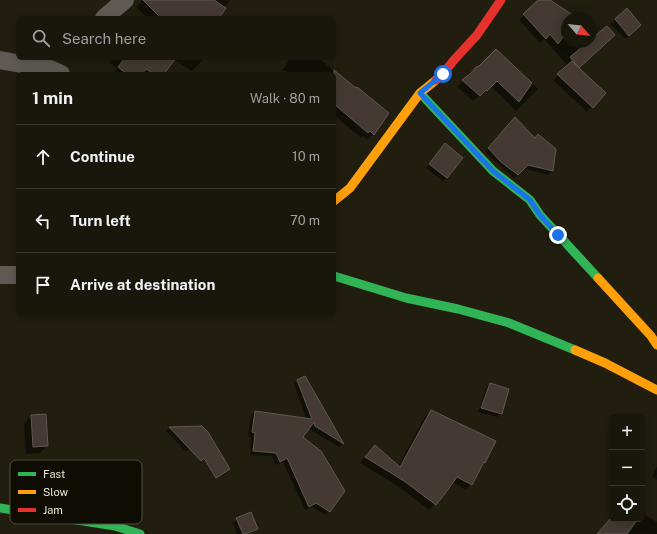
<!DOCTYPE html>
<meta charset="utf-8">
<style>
body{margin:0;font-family:"Public Sans",sans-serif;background:#26231a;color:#f1f3f6}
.controls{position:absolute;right:12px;bottom:12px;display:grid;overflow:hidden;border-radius:6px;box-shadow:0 2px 10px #0003}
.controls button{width:36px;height:36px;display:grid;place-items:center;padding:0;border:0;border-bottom:1px solid #37352d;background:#19160c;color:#f1f3f6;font:20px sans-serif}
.compass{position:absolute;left:561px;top:12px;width:36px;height:36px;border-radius:50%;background:#19160c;box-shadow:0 2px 10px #0003;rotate:118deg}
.stop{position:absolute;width:12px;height:12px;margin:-9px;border:3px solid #1a73e8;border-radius:50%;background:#fff}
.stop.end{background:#1a73e8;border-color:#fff;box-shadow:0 1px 4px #0008}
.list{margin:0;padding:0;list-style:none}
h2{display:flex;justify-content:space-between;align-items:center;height:52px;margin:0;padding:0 16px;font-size:17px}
h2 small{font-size:13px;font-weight:400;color:#9f9f9d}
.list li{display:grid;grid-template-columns:26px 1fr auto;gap:12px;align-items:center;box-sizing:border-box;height:64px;padding:0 16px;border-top:1px solid #37352d}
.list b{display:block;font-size:15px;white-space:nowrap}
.list em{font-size:13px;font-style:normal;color:#9f9f9d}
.icon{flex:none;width:22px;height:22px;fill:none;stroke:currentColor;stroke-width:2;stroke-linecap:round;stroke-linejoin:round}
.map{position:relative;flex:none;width:657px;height:534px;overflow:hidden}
.search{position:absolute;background:#19160c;box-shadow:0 2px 10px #0003;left:16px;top:16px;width:320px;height:44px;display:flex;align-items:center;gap:10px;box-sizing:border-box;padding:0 14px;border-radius:6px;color:#9f9f9d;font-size:15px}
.panel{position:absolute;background:#19160c;box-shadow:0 2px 10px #0003;left:16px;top:72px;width:320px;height:244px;border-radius:6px}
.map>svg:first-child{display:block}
.shadow{fill:#0007}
.building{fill:#443a33;stroke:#5f5750}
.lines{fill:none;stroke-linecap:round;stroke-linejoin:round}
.street{stroke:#605a54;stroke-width:18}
.fast{stroke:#30b455;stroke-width:9}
.slow{stroke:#ff9f0a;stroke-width:9}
.jam{stroke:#e5322d;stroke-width:9}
.route{stroke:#1a73e8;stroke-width:5}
.key{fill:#0f0c03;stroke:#514e43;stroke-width:1}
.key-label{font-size:11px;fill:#ebe7d7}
</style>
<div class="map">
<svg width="657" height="534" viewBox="0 0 657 534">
<rect width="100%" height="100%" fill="#211e10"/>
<g class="shadow">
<polygon points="143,0 230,0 219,15 223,18 147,18 136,7"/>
<polygon points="540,0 548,0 574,18 567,18 567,42 589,42 597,50 578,68 604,93 587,112 553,80 568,66 544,39 540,43 519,20"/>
<polygon points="626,10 636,29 625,39 611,24"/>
<polygon points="496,50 538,89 516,111 491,86 473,101 457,87 477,67 478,68"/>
<polygon points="113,58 203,58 199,64 192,71 175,60 162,74 113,74 117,68 109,63"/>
<polygon points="290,58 321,58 321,60 356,89 373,134 367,140 363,136 361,138 334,115 334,74 291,74 283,70"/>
<polygon points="511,122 535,139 552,171 548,175 523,168 514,178 485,152"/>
<polygon points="441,149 447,177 443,181 426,168"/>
<polygon points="305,377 342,444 339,447 311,430 310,426 302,437 329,511 325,515 312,507 305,510 283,462 276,465 272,456 250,455 251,437 248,436 251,416 255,412 307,420 294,384 298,380"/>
<polygon points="490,384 501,413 497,417 478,412 486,388"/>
<polygon points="431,411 485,462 480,467 471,484 466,490 452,482 443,494 429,510 399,487 360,463 369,452 398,467 425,416"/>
<polygon points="45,415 47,446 40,453 26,454 24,424 31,416"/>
<polygon points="202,427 208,444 185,451 166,431 170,428"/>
<polygon points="657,466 657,480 652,476"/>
<polygon points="642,513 657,522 657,534 598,534 616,519 642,519"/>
<polygon points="237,519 257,528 253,532 249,534 237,534 233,523"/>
</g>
<g class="building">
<polygon points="143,0 214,0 226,8 219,18 161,18"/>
<polygon points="538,0 550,0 576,17 575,18 567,18 567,31 558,44 550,34 546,39 523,14"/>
<polygon points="627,8 641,25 629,36 615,19"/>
<polygon points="607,26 615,35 579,68 606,93 593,108 557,74 572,61 579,68 570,57 588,42 591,42 591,39"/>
<polygon points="496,49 532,83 519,102 497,81 487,91 486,90 480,96 462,80 470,74 477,66 478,67"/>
<polygon points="125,58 176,58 164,74 154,74 146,69 142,74 127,74 118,67"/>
<polygon points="334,70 356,88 357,87 389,113 374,135 370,131 368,133 334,104"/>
<polygon points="515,117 535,138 538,134 556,149 553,171 528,165 518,175 501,162 488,148"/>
<polygon points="445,143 463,158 447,178 429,164"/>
<polygon points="305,376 344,444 315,426 314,422 303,437 321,451 345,491 330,512 316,503 309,507 287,458 280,462 276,453 253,451 255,433 252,432 255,411 312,419 297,380"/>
<polygon points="490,383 509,389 502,414 481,408"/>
<polygon points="431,410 496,441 485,463 484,462 472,485 457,477 444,495 436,505 404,481 365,457 375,445 400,467"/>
<polygon points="46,414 48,446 33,447 31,415"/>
<polygon points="202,426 208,432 230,469 216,478 204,458 201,461 169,427"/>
<polygon points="251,512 258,529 246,534 243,534 236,518"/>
<polygon points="610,519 638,519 627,534 597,534"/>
</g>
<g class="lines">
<g class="street">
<polyline points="104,18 125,0"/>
<polyline points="0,60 50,69 61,74"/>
<polyline points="0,275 18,275"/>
</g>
<g class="fast">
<polyline points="420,93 493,171 530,200 540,215 598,278"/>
<polyline points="334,276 406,298 458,309 509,323 575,350"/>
<polyline points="0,508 115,526 140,534"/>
</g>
<g class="slow">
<polyline points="334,201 350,188 420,93 436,80"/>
<polyline points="598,278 651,336 657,345"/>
<polyline points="575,350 605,363 657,390"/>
</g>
<polyline class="jam" points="436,80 443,74 454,60 477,35 501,0"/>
</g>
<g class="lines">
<polyline class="route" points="443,74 420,93 493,171 530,200 540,215 558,235"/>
</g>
<rect x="10" y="460" width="132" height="64" rx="6" class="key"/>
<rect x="18" y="472" width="18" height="4" fill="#30b455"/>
<rect x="18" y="490" width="18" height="4" fill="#ff9f0a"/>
<rect x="18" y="508" width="18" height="4" fill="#e5322d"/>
<g class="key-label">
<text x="43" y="478">Fast</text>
<text x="43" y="496">Slow</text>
<text x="43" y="514">Jam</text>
</g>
</svg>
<div class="controls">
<button>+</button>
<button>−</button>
<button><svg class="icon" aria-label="locate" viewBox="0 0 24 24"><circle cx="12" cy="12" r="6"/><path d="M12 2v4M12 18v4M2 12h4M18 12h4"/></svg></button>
</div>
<svg class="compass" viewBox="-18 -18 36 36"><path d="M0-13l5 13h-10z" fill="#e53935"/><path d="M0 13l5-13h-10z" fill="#9f9f9d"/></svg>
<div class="stop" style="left:443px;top:74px"></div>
<div class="stop end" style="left:558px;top:235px"></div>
<div class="search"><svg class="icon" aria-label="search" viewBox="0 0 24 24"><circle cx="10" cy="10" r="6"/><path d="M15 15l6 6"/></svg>Search here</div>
<section class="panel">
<h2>1 min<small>Walk · 80 m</small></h2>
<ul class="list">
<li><svg class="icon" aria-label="ahead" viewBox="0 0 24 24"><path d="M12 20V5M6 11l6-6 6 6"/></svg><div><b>Continue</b></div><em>10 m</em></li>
<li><svg class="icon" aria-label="left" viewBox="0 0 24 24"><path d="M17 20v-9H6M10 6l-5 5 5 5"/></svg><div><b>Turn left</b></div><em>70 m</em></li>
<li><svg class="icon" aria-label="arrive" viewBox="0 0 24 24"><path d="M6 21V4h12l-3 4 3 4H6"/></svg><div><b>Arrive at destination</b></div></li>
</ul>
</section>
</div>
